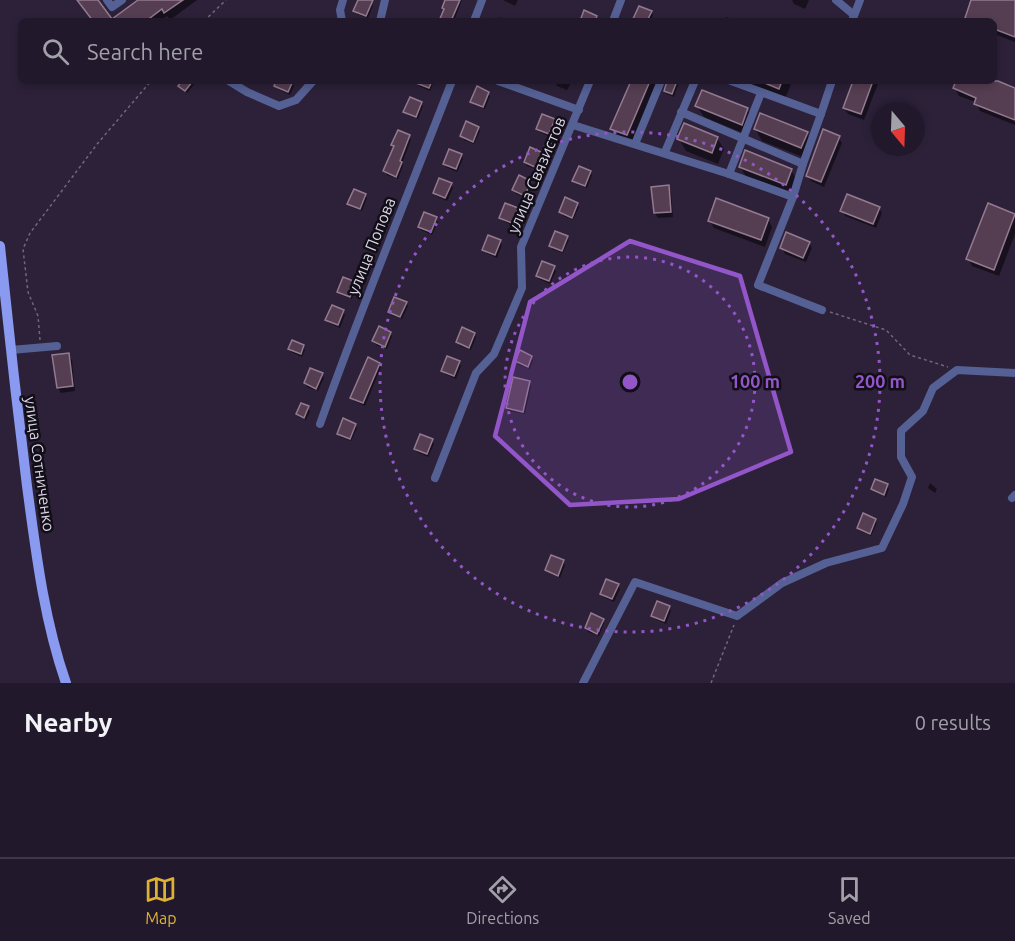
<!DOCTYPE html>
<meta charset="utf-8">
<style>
body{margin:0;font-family:Ubuntu,sans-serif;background:#292233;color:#f1f3f6}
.compass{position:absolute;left:871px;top:102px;width:54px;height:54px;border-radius:50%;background:#21192b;box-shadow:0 3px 9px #0003;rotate:161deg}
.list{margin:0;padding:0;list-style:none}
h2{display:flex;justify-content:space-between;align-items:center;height:78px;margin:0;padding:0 24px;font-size:26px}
h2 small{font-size:20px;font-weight:400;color:#a2a0a9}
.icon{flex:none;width:33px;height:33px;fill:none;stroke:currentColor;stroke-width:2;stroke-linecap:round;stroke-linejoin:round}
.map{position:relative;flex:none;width:1015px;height:683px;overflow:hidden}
.search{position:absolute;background:#21192b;box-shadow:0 3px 9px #0003;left:18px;right:18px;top:18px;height:66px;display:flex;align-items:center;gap:15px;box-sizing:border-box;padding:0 21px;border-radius:9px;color:#a2a0a9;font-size:22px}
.sheet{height:174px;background:#21192b}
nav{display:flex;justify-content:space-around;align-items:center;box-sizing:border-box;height:84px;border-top:2px solid #3e3847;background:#21192b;font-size:16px;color:#a2a0a9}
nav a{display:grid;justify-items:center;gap:3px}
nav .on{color:#deb133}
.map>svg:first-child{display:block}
.shadow{fill:#0007}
.building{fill:#563e52;stroke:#947a90;stroke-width:1.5}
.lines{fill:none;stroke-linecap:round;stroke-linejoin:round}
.path{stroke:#70677c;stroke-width:1.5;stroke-dasharray:3 3;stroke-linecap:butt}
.minor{stroke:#556094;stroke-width:8}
.major{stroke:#899af0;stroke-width:10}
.marked{fill:#9356c8;fill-opacity:0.2;stroke:#9356c8;stroke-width:4.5;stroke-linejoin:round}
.ring{fill:none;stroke:#9356c8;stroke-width:3;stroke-dasharray:3 6}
.labels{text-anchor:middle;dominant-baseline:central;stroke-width:5;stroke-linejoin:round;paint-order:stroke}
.street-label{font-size:16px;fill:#dbd5e5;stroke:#120e18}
.centre{fill:#9356c8;stroke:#120e18;stroke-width:3}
.ring-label{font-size:18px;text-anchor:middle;font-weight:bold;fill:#9356c8;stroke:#120e18;stroke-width:5;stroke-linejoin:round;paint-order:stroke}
</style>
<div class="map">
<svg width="1015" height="683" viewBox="0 0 1015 683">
<rect width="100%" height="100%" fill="#2c2139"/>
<g class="shadow">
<polygon points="141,0 197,0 170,20 167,16 160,21 112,21"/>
<polygon points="359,0 366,0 373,6 368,18 357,14 355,11"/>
<polygon points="446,0 462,0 454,21 441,21"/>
<polygon points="503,0 518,0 515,6"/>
<polygon points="792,0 809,0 805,9 794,4"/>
<polygon points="973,0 1015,0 1015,42 994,34 994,21 968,21 966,18"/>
<polygon points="651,12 653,15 650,21 634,21"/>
<polygon points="499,17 509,21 497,21"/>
<polygon points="726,17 736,21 724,21"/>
<polygon points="184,81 197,81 187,93 180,86"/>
<polygon points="278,81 292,82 294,86 290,95 278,89 276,86"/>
<polygon points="418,81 434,81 430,91 419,86"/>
<polygon points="555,81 572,81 567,90 557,86"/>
<polygon points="633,81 660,81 633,146 619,140 612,129"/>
<polygon points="668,81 679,81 674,97 667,94 665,91"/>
<polygon points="737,81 790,81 791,84 785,99"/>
<polygon points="855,81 879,81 864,120 848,114 844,108"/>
<polygon points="958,81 994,81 1015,90 1015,125 980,111 976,102 959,96 955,88"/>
<polygon points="488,93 490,96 485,109 474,105 472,101"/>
<polygon points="421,103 423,106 418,119 407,115 405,112"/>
<polygon points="697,106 747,109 754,121 748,135 704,117"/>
<polygon points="554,120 556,124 550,137 540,132 538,129"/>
<polygon points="478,128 480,131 474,144 464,140 462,136"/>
<polygon points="755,129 807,133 813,145 808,159 762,141"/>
<polygon points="409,137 411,140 402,163 403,166 398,179 387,175 385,171 395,148 393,145"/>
<polygon points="717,138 724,149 718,164 686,151 679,139"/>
<polygon points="839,138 842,143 824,187 811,181 808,176"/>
<polygon points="542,154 544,157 538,170 527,166 525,162"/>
<polygon points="461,155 463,159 457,172 446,167 445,164"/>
<polygon points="740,167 791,170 798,182 792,196 747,178"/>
<polygon points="590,172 592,175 587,188 576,184 574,180"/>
<polygon points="530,182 532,185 527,198 516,194 514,190"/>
<polygon points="451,184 453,188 447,201 436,196 434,193"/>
<polygon points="668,187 671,192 673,217 658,218 655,213"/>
<polygon points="365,195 367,198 362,211 351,207 349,204"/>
<polygon points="577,204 579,207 573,220 563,216 561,212"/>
<polygon points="989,205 1015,215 1015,234 999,276 972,266 968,258"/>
<polygon points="879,208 882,213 876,228 845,216 842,210"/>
<polygon points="517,209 519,213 514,226 503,221 501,218"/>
<polygon points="436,218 438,222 432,235 421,230 419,227"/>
<polygon points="768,219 772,227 765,247 714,228 710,221"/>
<polygon points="567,237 569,240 563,253 552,249 550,246"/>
<polygon points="500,242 502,245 497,258 486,253 484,250"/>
<polygon points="809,243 812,248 806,262 785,254 782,248"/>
<polygon points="554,268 556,271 550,284 539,279 537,276"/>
<polygon points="355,283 357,286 352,299 341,295 339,291"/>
<polygon points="406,303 408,306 402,319 391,315 389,312"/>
<polygon points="343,311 345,315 340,328 329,323 327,320"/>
<polygon points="390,333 392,336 387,349 376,345 374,341"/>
<polygon points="474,334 476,337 471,350 460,346 458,342"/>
<polygon points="303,347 305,350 302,357 291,352 289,349"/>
<polygon points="68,354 72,360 75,391 61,393 58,388"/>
<polygon points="531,357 533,360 530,369 519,365 517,361"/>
<polygon points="459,362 461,366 456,379 445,374 443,371"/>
<polygon points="379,364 381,367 365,406 354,401 352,398"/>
<polygon points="322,375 324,378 318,391 307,387 305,383"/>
<polygon points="529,382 531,386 525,414 509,411 507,408"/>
<polygon points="308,408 310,411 306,420 299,417 298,414"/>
<polygon points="355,425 357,428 351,441 340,437 338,433"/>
<polygon points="432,441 434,444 428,457 417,452 415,449"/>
<polygon points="930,483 937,489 935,493 928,488"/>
<polygon points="887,485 889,489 886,497 875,492 873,489"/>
<polygon points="875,520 877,523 871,536 860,531 858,528"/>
<polygon points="563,562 565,565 560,578 549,573 547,570"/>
<polygon points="618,585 620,589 614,602 603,597 601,594"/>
<polygon points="669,607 671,611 666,624 655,619 653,616"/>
<polygon points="603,620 604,623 599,636 588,632 586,628"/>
</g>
<g class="building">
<polygon points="77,0 98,0 112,19 138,0 183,0 164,13 162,9 146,21 93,21"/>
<polygon points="358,0 373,0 366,16 353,11"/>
<polygon points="445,0 460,0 451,21 439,21 444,9 442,8"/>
<polygon points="971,0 1015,0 1015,37 994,29 994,21 972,21 965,18"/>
<polygon points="639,6 652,11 647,21 632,21"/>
<polygon points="584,10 597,16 595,21 580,21"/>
<polygon points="182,81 193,81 185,91 178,86"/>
<polygon points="276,81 293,81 288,92 274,86"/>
<polygon points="411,81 432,81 429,88"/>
<polygon points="631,81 650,81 627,135 610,129"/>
<polygon points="667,81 677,81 672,94 664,91"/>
<polygon points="760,81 782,81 779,89"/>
<polygon points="853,81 873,81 861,114 843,108"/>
<polygon points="956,81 998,81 1015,88 1015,120 974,104 976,98 953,88"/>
<polygon points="477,86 489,92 483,107 470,102"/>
<polygon points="702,90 748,108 742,125 695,106"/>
<polygon points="410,97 422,102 416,117 403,112"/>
<polygon points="760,113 808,132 801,148 754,129"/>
<polygon points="542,114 555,119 549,134 536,129"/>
<polygon points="466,121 479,127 473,142 460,136"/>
<polygon points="684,123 718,137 712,153 677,139"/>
<polygon points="823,129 840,136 821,182 806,176"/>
<polygon points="398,130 410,135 400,161 402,162 396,177 383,171 394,146 391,145"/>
<polygon points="530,147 543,153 537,168 524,162"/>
<polygon points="449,149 462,154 456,169 443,164"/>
<polygon points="745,150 792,169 786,185 739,167"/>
<polygon points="579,166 591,171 585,186 572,181"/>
<polygon points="519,175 531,181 525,196 512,190"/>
<polygon points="439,178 452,183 445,198 433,193"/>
<polygon points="669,185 671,212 654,213 651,187"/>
<polygon points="354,189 366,194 360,209 347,204"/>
<polygon points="847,194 880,207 873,224 840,211"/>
<polygon points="565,197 578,203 572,218 559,212"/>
<polygon points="716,198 769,218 761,240 708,221"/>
<polygon points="505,203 518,208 512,223 499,218"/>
<polygon points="988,203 1015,214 994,270 966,259"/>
<polygon points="424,212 437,217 431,232 418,227"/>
<polygon points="555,231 568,236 562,251 549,246"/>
<polygon points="786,232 810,242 803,258 780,248"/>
<polygon points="488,235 501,240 495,255 482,250"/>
<polygon points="542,261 555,266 549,281 536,276"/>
<polygon points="343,277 356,282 350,297 337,292"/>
<polygon points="394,297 407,302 400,317 388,312"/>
<polygon points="332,305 344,310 338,325 325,320"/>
<polygon points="379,326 391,332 385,347 372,341"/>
<polygon points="462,327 475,333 469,348 456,342"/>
<polygon points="292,340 304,345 301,354 288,349"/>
<polygon points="520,350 532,356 528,367 515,361"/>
<polygon points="69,353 73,386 57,388 52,355"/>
<polygon points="447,356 460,361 454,376 441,371"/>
<polygon points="368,357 380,363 363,403 350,398"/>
<polygon points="310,368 323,373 316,389 304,383"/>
<polygon points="513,377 530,381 523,412 506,408"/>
<polygon points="301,403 309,406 304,418 296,414"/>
<polygon points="343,418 356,424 350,439 337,434"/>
<polygon points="420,434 433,439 427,454 414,449"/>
<polygon points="875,479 888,484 884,495 871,489"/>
<polygon points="863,513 876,519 870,534 857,528"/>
<polygon points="551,555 564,560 558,576 545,570"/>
<polygon points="606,579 619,584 612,599 600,594"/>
<polygon points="657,601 670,606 664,621 651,616"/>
<polygon points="591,613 604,619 597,634 585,628"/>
</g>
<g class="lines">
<g class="path">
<polyline points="204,21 226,0"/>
<polyline points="830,312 886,330 910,355 948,367"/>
<polyline points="40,340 38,316 28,292 23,249 30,233 98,143 151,81"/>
<polyline points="711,683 734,625"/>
</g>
<g class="minor">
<polyline points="107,0 112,7 122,0"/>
<polyline points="836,0 854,15"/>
<polyline points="342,21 340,10 343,0"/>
<polyline points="380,21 385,0"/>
<polyline points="474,21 482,0"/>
<polyline points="613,21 621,0"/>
<polyline points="852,21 860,0"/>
<polyline points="229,81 247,92 279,106 296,100 313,81"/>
<polyline points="498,81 579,110"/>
<polyline points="731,81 821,114 832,81"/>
<polyline points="681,112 803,164"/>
<polyline points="573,125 729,174 793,197 803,164 821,114"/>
<polyline points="635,144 661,81"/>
<polyline points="665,152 695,81"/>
<polyline points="729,174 761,93"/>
<polyline points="793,197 758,285 822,310"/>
<polyline points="11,350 57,346"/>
<path d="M320,424C361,308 408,195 452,81"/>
<polyline points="435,478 476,373 494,354 522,288 521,247 590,81"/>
<polyline points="1012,498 1015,495"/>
<polyline points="583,683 635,582 737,616 782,583 826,563 882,548 903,504 912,477 901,457 901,431 923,411 933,388 957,370 1015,373"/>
</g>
<path class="major" d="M0,246C8,326 17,406 27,486C36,553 44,620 66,683"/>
</g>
<path class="marked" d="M630,241L740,276L791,452L679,499L570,505L495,436L530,302Z"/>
<g class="ring">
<circle cx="630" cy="382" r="125"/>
<circle cx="630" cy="382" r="250"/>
</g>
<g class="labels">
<g class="street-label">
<text transform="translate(536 175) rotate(-67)">улица Связистов</text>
<text transform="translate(371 246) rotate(-68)">улица Попова</text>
<text transform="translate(40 464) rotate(82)">улица Сотниченко</text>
</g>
</g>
<circle cx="630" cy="382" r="9" class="centre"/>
<g class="ring-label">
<text x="755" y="388">100 m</text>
<text x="880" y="388">200 m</text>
</g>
</svg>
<svg class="compass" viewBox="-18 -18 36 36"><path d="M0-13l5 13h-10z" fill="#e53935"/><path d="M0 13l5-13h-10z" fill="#a2a0a9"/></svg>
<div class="search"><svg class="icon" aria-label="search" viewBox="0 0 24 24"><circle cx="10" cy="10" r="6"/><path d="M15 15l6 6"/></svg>Search here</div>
</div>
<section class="sheet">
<h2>Nearby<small>0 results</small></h2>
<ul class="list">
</ul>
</section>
<nav>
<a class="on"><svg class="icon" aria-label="map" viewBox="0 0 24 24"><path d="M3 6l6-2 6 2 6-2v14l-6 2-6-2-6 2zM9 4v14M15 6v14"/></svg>Map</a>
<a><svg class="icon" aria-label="directions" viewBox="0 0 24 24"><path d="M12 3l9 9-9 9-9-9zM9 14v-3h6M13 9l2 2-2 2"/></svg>Directions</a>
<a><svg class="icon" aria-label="saved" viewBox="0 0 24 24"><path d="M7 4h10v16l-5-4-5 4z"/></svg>Saved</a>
</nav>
